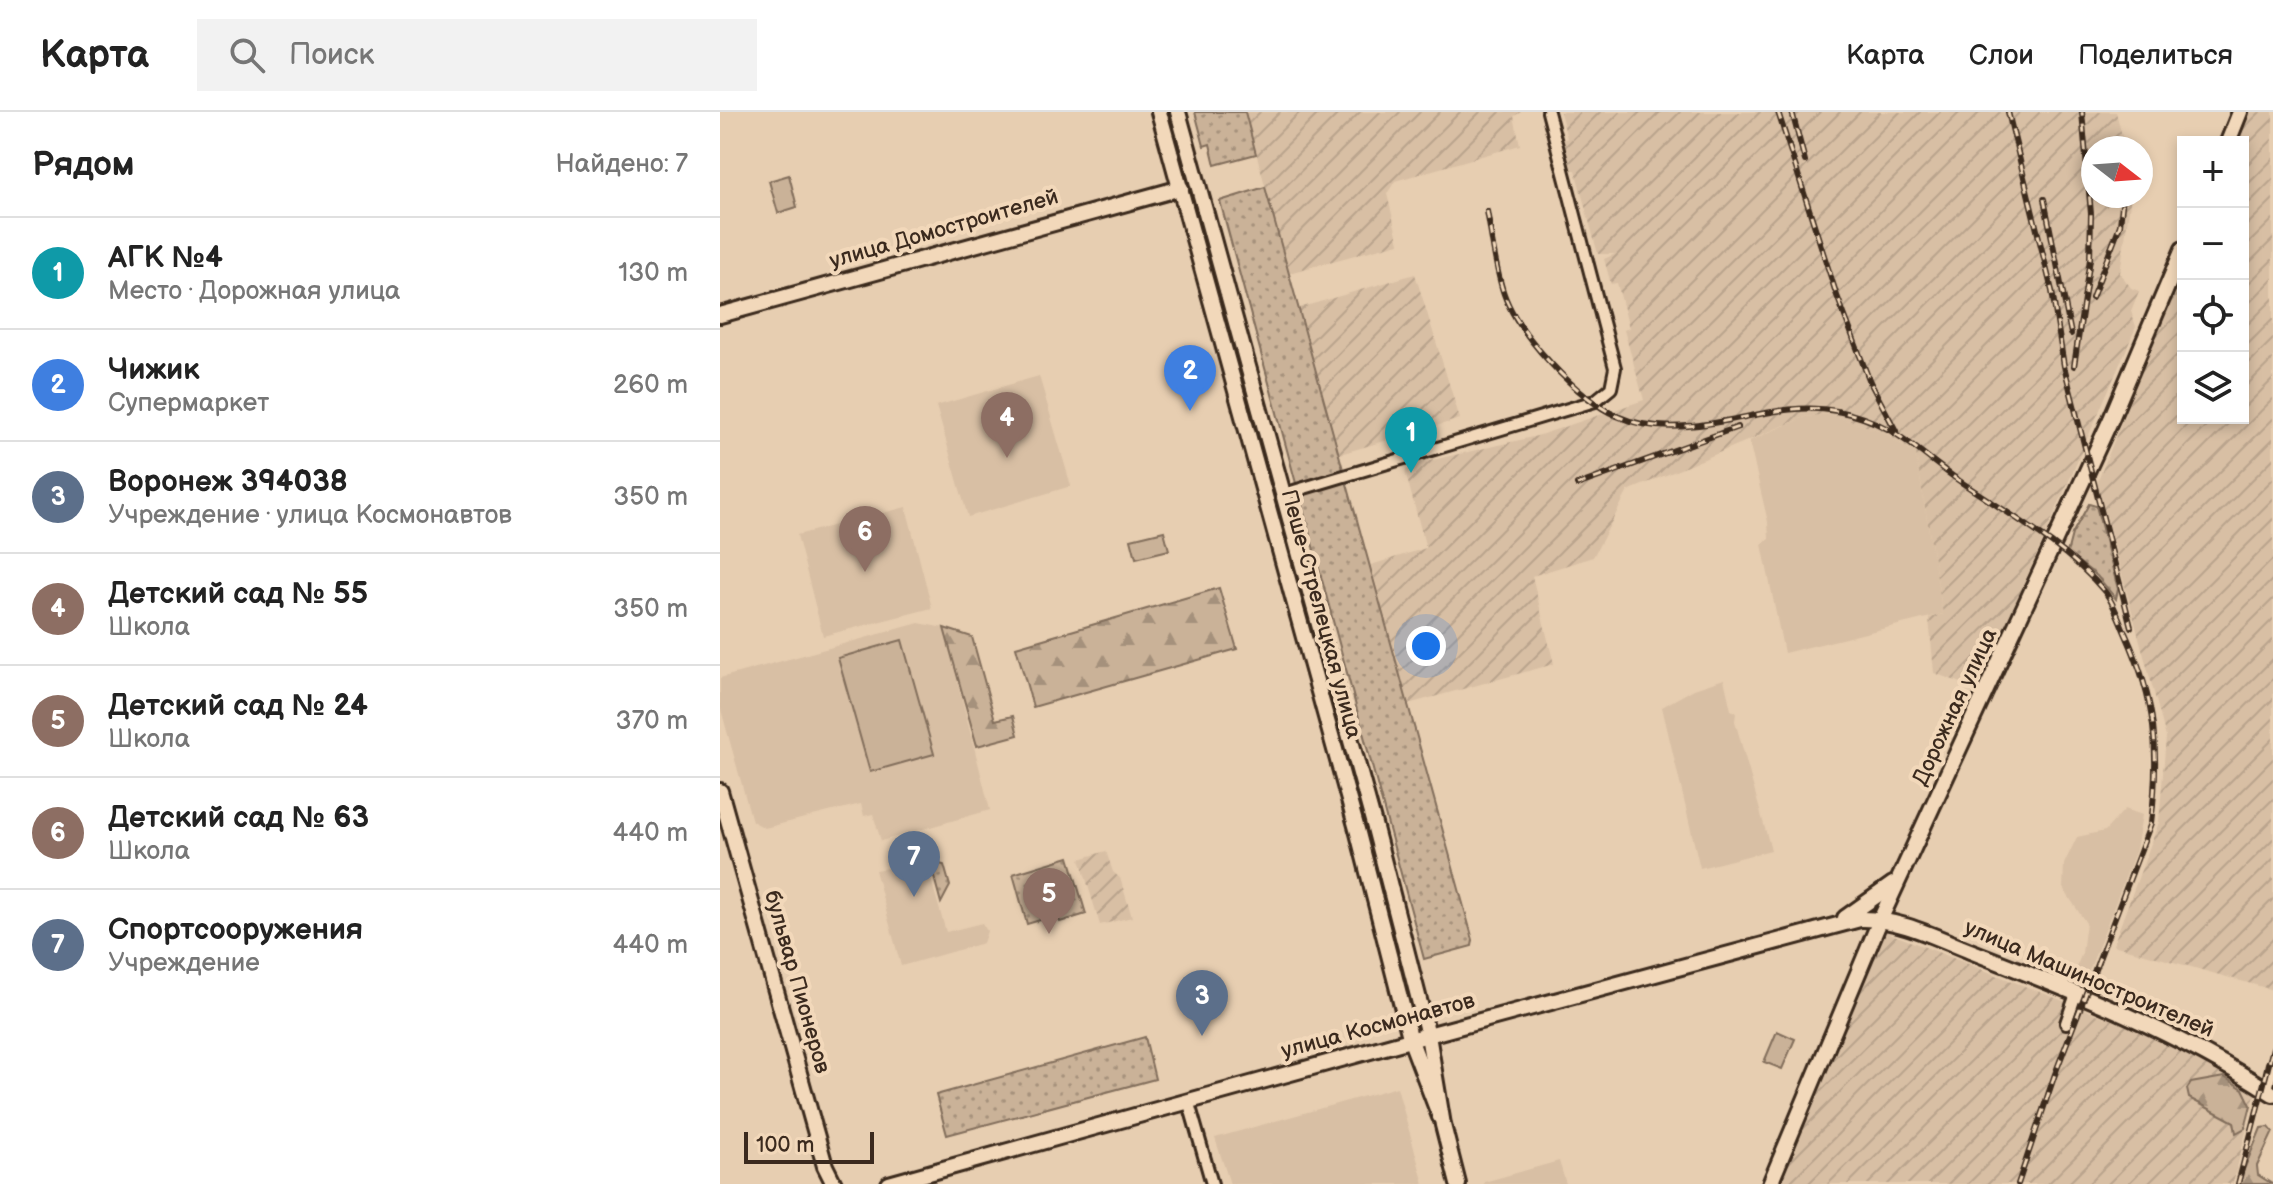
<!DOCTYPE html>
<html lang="ru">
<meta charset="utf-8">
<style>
body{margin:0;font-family:"Balsamiq Sans",sans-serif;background:#f2f2f2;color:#222}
.controls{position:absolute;right:24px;top:24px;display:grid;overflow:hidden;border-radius:0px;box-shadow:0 4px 12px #0003}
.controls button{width:72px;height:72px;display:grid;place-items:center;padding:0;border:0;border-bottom:2px solid #e0e0e0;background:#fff;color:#222;font:40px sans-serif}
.compass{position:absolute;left:1361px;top:24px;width:72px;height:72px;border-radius:50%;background:#fff;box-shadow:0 4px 12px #0003;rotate:107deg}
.scale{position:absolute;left:24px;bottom:20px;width:130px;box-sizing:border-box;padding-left:8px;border:4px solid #3b2a1e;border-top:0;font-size:22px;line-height:28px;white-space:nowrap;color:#3b2a1e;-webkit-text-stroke:6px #f2d8ba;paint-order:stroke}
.you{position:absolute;left:706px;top:534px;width:28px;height:28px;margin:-20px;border:6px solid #fff;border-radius:50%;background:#1a73e8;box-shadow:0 0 0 12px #1a73e833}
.badge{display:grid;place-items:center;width:52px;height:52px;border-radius:50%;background:#db2777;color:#fff;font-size:26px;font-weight:700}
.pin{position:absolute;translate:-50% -66px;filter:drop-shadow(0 2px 4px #0008)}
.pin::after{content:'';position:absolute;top:42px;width:28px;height:24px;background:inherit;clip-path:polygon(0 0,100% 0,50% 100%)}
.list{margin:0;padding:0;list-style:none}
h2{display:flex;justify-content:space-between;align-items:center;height:104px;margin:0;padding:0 32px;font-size:34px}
h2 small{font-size:26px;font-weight:400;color:#767676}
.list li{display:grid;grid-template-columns:52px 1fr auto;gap:24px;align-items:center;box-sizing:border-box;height:112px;padding:0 32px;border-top:2px solid #e0e0e0}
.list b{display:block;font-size:30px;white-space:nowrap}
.list p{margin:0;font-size:26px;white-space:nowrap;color:#767676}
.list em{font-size:26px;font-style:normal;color:#767676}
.icon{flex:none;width:44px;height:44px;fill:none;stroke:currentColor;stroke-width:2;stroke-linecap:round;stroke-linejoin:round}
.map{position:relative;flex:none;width:1553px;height:1072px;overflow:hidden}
header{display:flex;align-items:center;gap:48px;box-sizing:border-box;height:112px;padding:0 40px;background:#fff;border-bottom:2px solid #e0e0e0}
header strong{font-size:38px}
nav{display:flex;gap:44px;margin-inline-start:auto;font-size:28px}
.search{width:560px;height:72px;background:#f2f2f2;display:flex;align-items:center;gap:20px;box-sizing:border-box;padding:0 28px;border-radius:0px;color:#767676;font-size:30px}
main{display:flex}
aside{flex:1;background:#fff}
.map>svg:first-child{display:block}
.built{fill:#d8bfa4}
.industrial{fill:url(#industrial-furrows)}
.grass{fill:url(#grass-dots);stroke:#826e5b;stroke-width:2}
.forest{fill:url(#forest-firs);stroke:#826e5b;stroke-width:2}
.pitch{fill:#cab298;stroke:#826e5b;stroke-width:2}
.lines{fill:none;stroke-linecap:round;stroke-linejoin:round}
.minor-casing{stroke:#3b2a1e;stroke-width:16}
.tertiary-casing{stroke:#3b2a1e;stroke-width:20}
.secondary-casing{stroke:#3b2a1e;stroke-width:20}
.minor{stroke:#f2d8ba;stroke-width:10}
.tertiary{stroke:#f2d8ba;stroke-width:14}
.secondary{stroke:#f2d8ba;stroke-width:14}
.rail-casing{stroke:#3b2a1e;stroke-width:6}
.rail{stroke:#f2d8ba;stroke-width:3;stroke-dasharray:9;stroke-linecap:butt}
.labels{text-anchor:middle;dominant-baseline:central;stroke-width:8;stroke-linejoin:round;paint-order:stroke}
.street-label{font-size:22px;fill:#3b2a1e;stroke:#f2d8ba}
</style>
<header>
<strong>Карта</strong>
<div class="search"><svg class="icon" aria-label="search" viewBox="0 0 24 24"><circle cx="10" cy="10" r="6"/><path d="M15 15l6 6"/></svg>Поиск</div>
<nav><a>Карта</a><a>Слои</a><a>Поделиться</a></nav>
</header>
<main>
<aside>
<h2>Рядом<small>Найдено: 7</small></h2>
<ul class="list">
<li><span class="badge" style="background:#0f9aa8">1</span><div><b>АГК №4</b><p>Место · Дорожная улица</p></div><em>130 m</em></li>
<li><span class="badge" style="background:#3f7fe0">2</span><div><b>Чижик</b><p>Супермаркет</p></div><em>260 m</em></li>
<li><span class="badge" style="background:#5c6f8a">3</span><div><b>Воронеж 394038</b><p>Учреждение · улица Космонавтов</p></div><em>350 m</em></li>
<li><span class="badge" style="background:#8d6e63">4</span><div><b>Детский сад № 55</b><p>Школа</p></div><em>350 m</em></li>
<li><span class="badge" style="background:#8d6e63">5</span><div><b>Детский сад № 24</b><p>Школа</p></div><em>370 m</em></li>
<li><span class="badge" style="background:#8d6e63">6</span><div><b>Детский сад № 63</b><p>Школа</p></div><em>440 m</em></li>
<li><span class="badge" style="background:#5c6f8a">7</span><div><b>Спортсооружения</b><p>Учреждение</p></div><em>440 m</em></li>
</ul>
</aside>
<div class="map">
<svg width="1553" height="1072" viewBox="0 0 1553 1072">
<defs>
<pattern id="industrial-furrows" width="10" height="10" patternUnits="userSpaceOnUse" patternTransform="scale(2)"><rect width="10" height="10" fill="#d8bfa4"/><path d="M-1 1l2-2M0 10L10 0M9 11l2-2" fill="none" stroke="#baa48d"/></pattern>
<pattern id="grass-dots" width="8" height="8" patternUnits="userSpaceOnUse" patternTransform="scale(2)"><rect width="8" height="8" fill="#cab298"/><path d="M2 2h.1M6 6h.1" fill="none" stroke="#a5917b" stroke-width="1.8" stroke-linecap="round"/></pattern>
<pattern id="forest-firs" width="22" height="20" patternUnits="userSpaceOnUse" patternTransform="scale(2)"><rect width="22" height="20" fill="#cab298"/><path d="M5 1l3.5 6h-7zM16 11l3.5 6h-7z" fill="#a5917b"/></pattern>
</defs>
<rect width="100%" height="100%" fill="#e7ceb1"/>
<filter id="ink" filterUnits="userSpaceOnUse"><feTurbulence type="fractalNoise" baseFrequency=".0125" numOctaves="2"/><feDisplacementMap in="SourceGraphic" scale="16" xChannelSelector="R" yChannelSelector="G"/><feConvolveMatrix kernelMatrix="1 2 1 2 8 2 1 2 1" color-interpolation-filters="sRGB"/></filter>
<g filter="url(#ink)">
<g class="built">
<polygon points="319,264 351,374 248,405 216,294"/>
<polygon points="1109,302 1164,320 1196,342 1223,502 1064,541 1042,432 1049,427 1048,410 1029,329 1084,305"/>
<polygon points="186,395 212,496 103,524 77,423"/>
<polygon points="199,511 224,516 270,698 161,729 153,702 144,704 141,692 45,716 32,709 0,594 0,566"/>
<polygon points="1004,567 1011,598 1016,600 1015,609 1051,738 980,756 942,595 974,577"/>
<polygon points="1405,697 1422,703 1416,738 1367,864 1361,863 1354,861 1362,841 1366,811 1343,776 1344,752 1357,725 1385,719"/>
<polygon points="206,750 226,820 262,811 267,819 263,831 181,854 155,758"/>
<polygon points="677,975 704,1072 510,1072 495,1026"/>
<polygon points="839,1049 846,1072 764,1072 764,1070"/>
</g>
<g class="industrial">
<polygon points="525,0 801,0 794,4 800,33 675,69 667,82 679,131 569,161"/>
<polygon points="840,0 1396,0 1405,36 1373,36 1373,84 1411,84 1400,161 1411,176 1419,179 1411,199 1416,215 1258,577 1214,561 1209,506 1223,502 1196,342 1164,320 1109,302 1084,305 908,379 873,445 812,464 834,552 688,592 651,453 706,436 685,359 700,351 817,324 924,288 904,218 909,216 897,171 891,172 884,147 895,142 878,142 855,58 852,58 843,28 847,26"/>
<polygon points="1526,0 1553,0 1553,878 1393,833 1439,710 1446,625 1377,371 1463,157 1463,306 1523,306 1523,30 1514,30"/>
<polygon points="695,162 740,307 620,342 579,196"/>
<polygon points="386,739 393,760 400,766 412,805 380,813 360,747"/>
<polygon points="1164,819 1466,937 1536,979 1513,1072 1059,1072"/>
</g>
<g class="grass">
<polygon points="475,0 525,0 536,42 495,53 490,32 484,34"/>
<polygon points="545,75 753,828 752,834 704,847 500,89"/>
<polygon points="1369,392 1376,394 1398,477 1396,487 1377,464 1347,441 1352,422"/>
<polygon points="349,745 366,802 340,810 337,803 307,812 293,762"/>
<polygon points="219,752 224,753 230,774 221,791 211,754"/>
<polygon points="425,925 435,967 227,1023 216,983"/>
</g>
<g class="forest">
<polygon points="499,476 517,537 313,595 296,535"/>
<polygon points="224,516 252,525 275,608 293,604 298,623 257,634"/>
<polygon points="1504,965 1523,977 1531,993 1525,1016 1516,1021 1514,1010 1469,986 1467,977 1471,971"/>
<polygon points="1549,1015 1553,1020 1537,1054 1538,1063 1552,1072 1518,1072 1541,1016"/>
</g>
<g class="pitch">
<polygon points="69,63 77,95 58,101 49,69"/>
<polygon points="444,419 449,438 416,446 411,427"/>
<polygon points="182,528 214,642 150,660 118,546"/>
<polygon points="1057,919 1075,927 1062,957 1044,950"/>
</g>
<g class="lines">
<g class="minor-casing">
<g id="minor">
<polyline points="564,382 875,289 891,276 895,256 828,0"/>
<polyline points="1346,911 1356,882"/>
<polyline points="1547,978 1553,952"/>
<polyline points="468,988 492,1072"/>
</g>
</g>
<g class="tertiary-casing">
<g id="tertiary">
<polyline points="1508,30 1520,0"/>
<polyline points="0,203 461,76"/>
<polyline points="0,679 105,1054 114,1072"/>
<polyline points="1125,806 1173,772"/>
<polyline points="691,929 720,1005"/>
<path d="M738,1072L723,1013L708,923L1140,807C1178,806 1215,825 1250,839C1354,879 1460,921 1553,982"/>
<polyline points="1050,1072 1161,806 1391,307 1463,137"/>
</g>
</g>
<g class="secondary-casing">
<g id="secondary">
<polyline points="439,0 638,721 691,929"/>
<polyline points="169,1072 708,923 655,716 458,0"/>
</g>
</g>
<use href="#minor" class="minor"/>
<use href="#tertiary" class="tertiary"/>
<use href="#secondary" class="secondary"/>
<g class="rail-casing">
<g id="rail">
<polyline points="1058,0 1116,181 1150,270 1176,319"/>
<polyline points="1072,0 1085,49"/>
<polyline points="1288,0 1332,179 1344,254 1411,515"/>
<polyline points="1324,87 1351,222"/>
<path d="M767,99C772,126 775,156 784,182C798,222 858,287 897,304C919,314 944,316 968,314C1018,311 1066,289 1117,299C1175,310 1195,339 1241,370C1290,403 1346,434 1385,480C1394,491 1400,510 1406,523C1436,590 1440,639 1431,711L1335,962L1298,1072"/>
<polyline points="1372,186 1400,113 1403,84"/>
<polyline points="1354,254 1370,147 1371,102 1362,0"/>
<polyline points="857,373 1018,315"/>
<polyline points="1518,1072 1553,936"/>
</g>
</g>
<use href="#rail" class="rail"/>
</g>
</g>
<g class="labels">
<g class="street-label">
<text transform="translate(224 117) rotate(-16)">улица Домостроителей</text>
<text transform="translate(601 502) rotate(75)">Пеше-Стрелецкая улица</text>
<text transform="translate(1235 595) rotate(-65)">Дорожная улица</text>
<text transform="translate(1369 867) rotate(23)">улица Машиностроителей</text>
<text transform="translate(77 870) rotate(74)">бульвар Пионеров</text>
<text transform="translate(658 914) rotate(-15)">улица Космонавтов</text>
</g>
</g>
</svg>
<div class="controls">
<button>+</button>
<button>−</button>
<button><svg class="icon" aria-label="locate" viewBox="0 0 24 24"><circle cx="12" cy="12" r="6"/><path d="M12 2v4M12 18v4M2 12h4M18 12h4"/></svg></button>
<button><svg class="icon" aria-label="layers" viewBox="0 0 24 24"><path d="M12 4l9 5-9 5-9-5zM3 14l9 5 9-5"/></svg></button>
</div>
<svg class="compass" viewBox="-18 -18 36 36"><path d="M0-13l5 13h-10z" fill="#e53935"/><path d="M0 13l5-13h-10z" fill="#767676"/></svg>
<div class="scale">100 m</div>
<div class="you"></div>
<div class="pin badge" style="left:691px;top:361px;background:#0f9aa8">1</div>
<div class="pin badge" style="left:470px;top:299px;background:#3f7fe0">2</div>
<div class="pin badge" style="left:482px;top:924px;background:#5c6f8a">3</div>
<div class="pin badge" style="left:287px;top:346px;background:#8d6e63">4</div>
<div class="pin badge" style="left:329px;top:822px;background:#8d6e63">5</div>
<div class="pin badge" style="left:145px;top:460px;background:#8d6e63">6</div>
<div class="pin badge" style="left:194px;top:785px;background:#5c6f8a">7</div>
</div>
</main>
